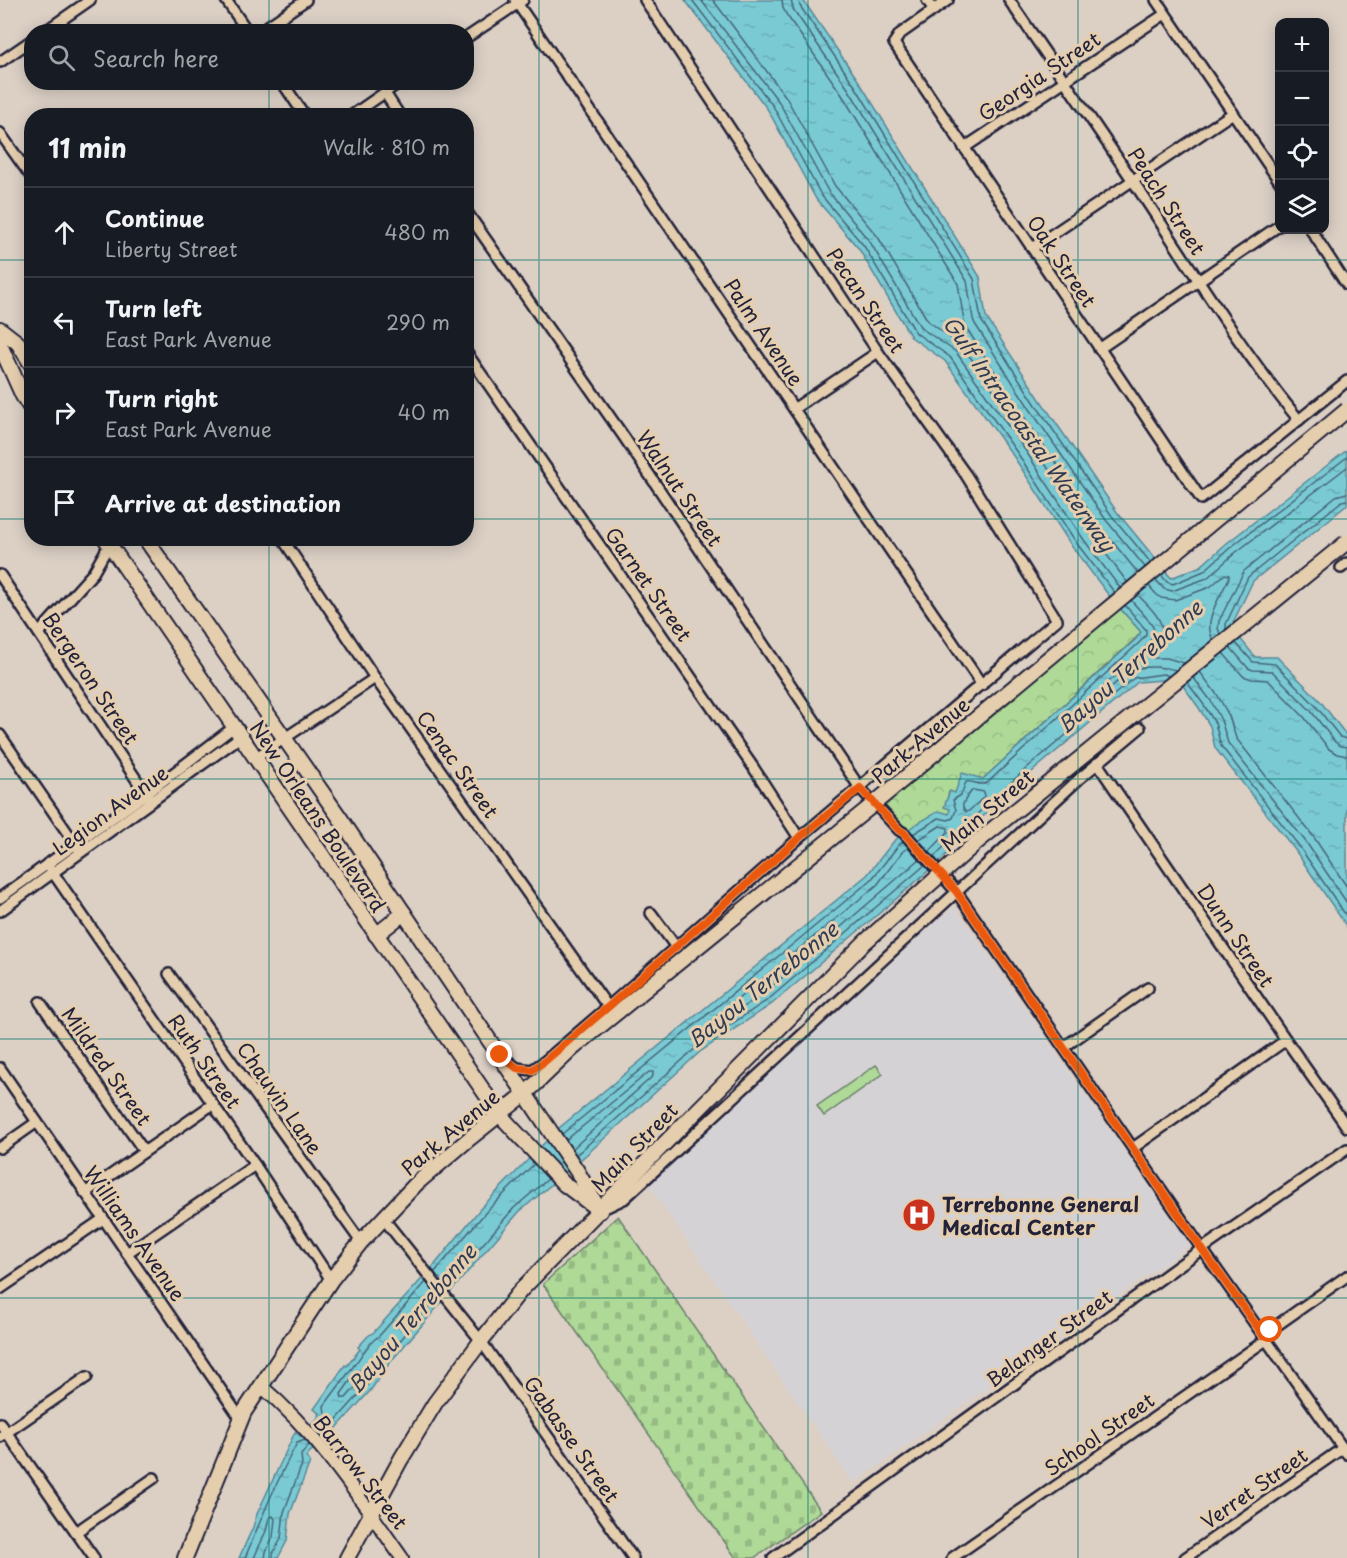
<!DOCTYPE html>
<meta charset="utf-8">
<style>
body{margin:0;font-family:"Playpen Sans",sans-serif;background:#242831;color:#f1f3f6}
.controls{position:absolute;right:18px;top:18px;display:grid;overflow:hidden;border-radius:12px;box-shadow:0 3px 15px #0003}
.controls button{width:54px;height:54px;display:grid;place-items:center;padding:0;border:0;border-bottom:2px solid #363941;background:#171b24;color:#f1f3f6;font:30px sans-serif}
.stop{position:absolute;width:18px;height:18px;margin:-14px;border:4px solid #ea580c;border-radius:50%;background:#fff}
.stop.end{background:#ea580c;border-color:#fff;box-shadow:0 2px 6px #0008}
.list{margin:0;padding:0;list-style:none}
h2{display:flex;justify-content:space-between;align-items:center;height:78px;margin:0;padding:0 24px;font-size:26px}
h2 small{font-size:20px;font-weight:400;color:#9ea1a6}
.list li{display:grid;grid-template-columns:39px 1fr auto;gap:18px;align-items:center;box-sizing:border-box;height:90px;padding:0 24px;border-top:2px solid #363941}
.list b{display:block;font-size:22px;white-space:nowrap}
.list p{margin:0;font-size:20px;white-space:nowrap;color:#9ea1a6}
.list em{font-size:20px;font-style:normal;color:#9ea1a6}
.icon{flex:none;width:33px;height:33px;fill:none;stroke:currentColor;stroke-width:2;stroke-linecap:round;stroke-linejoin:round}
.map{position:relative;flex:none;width:1347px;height:1558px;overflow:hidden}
.search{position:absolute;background:#171b24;box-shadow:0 3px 15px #0003;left:24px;top:24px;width:450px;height:66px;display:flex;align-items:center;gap:15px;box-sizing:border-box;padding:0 21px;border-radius:24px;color:#9ea1a6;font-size:22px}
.panel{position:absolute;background:#171b24;box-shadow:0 3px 15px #0003;left:24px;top:108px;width:450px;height:438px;border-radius:24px}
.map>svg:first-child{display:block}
.built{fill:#d5d2d6}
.green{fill:#aed997;stroke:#687e69;stroke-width:1.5}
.cemetery{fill:url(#cemetery-stones);stroke:#687e69;stroke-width:1.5}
.park{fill:url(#park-crowns);stroke:#687e69;stroke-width:1.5}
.water{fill:url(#water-ripples);stroke:#578797;stroke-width:1.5}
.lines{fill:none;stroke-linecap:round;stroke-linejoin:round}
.shore{stroke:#456578;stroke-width:1.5}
.minor-casing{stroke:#22223b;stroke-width:14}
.secondary-casing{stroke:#22223b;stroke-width:16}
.primary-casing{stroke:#22223b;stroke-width:18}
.minor{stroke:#e5ceae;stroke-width:9}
.secondary{stroke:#e5ceae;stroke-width:12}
.primary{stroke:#e5ceae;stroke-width:14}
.primary-bridge-casing{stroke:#22223b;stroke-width:18;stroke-linecap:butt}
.primary-bridge{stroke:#e5ceae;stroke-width:14}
.route{stroke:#ea580c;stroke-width:8}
.grid{fill:none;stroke:#0f766e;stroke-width:1.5;stroke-opacity:0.55}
.labels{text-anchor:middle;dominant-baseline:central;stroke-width:6;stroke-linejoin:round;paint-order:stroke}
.street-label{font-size:20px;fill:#22223b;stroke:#e5ceae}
.poi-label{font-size:20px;font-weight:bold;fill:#22223b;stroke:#e5ceae;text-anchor:start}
.water-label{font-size:21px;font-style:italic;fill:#2f3b52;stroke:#e5ceae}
</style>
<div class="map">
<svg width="1347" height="1558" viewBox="0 0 1347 1558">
<defs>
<pattern id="cemetery-stones" width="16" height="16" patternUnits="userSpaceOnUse" patternTransform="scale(1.5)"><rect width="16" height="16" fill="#aed997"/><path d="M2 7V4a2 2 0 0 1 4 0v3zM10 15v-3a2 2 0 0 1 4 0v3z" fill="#95ba83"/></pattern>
<pattern id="park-crowns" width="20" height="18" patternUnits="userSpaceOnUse" patternTransform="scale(1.5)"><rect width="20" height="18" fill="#aed997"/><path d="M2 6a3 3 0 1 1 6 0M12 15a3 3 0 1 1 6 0" fill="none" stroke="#95ba83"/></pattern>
<pattern id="water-ripples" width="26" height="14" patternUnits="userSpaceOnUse" patternTransform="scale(1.5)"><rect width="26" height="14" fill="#7acad4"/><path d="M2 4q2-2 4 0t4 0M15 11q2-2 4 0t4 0" fill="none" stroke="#69adb7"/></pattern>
</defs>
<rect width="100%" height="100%" fill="#dcd0c5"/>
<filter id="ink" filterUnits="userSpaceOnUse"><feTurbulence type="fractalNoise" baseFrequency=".0167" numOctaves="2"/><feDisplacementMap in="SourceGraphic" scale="12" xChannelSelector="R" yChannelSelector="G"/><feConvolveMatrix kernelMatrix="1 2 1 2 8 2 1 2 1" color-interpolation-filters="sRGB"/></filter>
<g filter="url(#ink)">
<polygon class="built" points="954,906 1190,1245 853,1483 648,1184"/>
<polygon class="green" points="876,1065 883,1074 824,1116 817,1106"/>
<polygon class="cemetery" points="618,1216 821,1511 754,1558 736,1558 543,1284"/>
<polygon class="park" points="1116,604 1141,632 1136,638 983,779 955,793 949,792 945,807 951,809 949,814 904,833 872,802"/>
<polygon class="water" points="685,0 803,0 860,83 980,277 986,317 1041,401 1117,512 1171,578 1201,566 1227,543 1347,450 1347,505 1253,581 1231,627 1255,657 1277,657 1321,702 1347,736 1347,927 1295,850 1215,748 1210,726 1199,708 1184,687 1163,680 1138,682 1033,771 966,832 942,859 889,905 772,1004 701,1051 586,1155 519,1212 392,1360 370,1391 334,1431 309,1453 306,1457 310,1462 290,1514 287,1541 278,1558 239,1558 253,1527 257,1514 295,1432 300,1436 317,1419 320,1414 314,1409 345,1365 347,1366 360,1349 358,1347 368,1336 374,1332 437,1262 480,1209 559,1128 867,875 894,841 913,826 939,811 949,814 950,809 944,807 950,791 955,793 962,773 983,779 1136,639 1141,632 1110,597 1073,548 1014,457 945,361 911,337 859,249 816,199 768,110"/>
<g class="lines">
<g class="shore">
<polyline points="692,0 773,106 821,195 864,246 916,333 950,357 1018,454 1078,545 1115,593"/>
<polyline points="701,0 779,102 828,191 870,242 921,328 956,352 1025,450 1084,540 1120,588"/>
<polyline points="713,0 786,97 835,186 878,237 928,321 963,347 1032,444 1092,535 1127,582"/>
<polyline points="782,0 783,8 786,14 842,95 958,284 964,321 967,329 1022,414 1099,525 1138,573"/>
<polyline points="791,0 793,9 849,90 967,281 973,319 975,324 1030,409 1106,520 1145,567"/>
<polyline points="799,0 800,6 855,86 974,279 981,320 1036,405 1112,516 1151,563"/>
<polyline points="1161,575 1167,582 1173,584 1204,571 1231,547 1347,457"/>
<polyline points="1156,580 1164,589 1172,591 1207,578 1235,553 1347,467"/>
<path d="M1149,586L1156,594L1161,598L1175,600L1210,587L1225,574L1229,575V578C1221,596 1202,620 1213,640"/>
<path d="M1138,595C1149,607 1168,622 1161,640C1159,647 1154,651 1152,657L1154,658H1167L1184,663"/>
<path d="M1131,600C1137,608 1152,621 1154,630C1156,644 1116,675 1105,685L1104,689H1109C1116,683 1124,675 1132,671C1142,665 1165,667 1176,670"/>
<polyline points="1226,630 1226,624 1248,577 1332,509 1342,501 1347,500"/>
<polyline points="1220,634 1218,628 1219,621 1244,571 1336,496 1347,493"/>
<polyline points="1236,643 1253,662 1275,664 1316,706 1340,737 1347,739"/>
<polyline points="1230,647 1248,668 1253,670 1272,671 1311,711 1335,742 1340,746 1347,747"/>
<polyline points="1223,653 1243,676 1252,679 1268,680 1304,717 1329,749 1337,754 1347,756"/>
<polyline points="1200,672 1218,696 1229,716 1236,738 1313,836 1347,887"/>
<polyline points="1193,677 1211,701 1221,720 1228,743 1306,842 1347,903"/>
<polyline points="1187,682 1204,705 1215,723 1221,746 1299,846 1347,917"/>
<path d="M973,790L984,792L985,796L969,811L966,812C964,810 962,808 963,805C963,802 971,791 973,790Z"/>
<path d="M913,834L939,818L948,820L953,818L956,810L953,800L961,795L966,782C973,780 980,787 987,783L1140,642L1146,635V630L1125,605"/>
<polyline points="918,840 940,826 948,828 948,832 929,852"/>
<polyline points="909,847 903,851 877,885 710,1022 709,1027 713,1027 764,993 920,859"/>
<polyline points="934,857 962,828 1029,766 1134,678 1163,674 1169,676"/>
<polyline points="562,1134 871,880 898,846 903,841"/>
<polyline points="566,1140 649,1072 653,1072 653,1076 572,1149"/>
<polyline points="576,1155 697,1047 769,999 925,865"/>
<polyline points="434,1273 485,1213 534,1164"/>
<polyline points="446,1287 514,1208 548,1179"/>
<polygon points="364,1367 366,1368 367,1371 359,1383 346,1398 342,1398 341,1394 353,1377"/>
<path d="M315,1430C326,1419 326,1419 324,1406C334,1392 345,1378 355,1364C364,1353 367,1344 379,1336L426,1282"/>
<polyline points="320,1435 330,1427 365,1388 387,1356 438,1296"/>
<path d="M245,1558C261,1519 277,1480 297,1443L305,1440"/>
<polyline points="254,1558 266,1531 269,1518 273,1516 275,1519 273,1537 266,1552 265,1558"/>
<polyline points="273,1558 273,1553 281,1539 284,1512 302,1464 301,1455 309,1445"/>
</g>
<g class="minor-casing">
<g id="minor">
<polyline points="226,0 248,32"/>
<polyline points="515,0 982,685"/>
<polyline points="927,0 934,10"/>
<polyline points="948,0 900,34 894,43 1201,499 1347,381"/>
<path d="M1009,0C1050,60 1092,120 1133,181C1187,261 1237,345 1299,420"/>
<polyline points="1156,0 1280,182"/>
<polyline points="44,32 90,0"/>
<polyline points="259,32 306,0"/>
<polyline points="466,38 523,0"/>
<polyline points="0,62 32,40"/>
<polyline points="282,82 305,116"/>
<polyline points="385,93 400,116"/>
<polyline points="351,116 400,82"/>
<polyline points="0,133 32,178"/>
<polyline points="964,148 1165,14"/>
<polyline points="466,211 624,437 860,788 899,830 904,833 956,891 1202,1249 1347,1454"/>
<polyline points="1311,230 1347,285"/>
<polyline points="1032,248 1233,113"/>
<polyline points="1099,349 1280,225"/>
<polyline points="466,352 753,767 799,838"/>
<polyline points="795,408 878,352"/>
<polyline points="282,538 375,678 608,1007"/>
<polyline points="1341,568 1347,563"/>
<polyline points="0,575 148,797"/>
<polyline points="39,633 93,573 109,545 115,538"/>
<polyline points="0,735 78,848"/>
<polyline points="255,758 375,678"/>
<polyline points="1097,763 1286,1040 1347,1127"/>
<polyline points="47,864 255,1165 331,1280"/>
<polyline points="0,898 146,794 234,727"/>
<polyline points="0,911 240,737"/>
<polyline points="651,913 676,947"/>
<polyline points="169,974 361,1242"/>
<polyline points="40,1002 144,1151"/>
<polyline points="1064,1047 1148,988"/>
<polyline points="504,1058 517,1068 532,1070 545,1061 608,1007 799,838 1057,620 966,475 878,352 645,0"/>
<polyline points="0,1068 241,1419"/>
<polyline points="0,1148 37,1122"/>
<polyline points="1133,1148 1286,1040"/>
<polyline points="85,1193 213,1104"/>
<polyline points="607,1207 624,1199 1079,779 1140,728"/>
<polyline points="383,1218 481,1341 633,1558"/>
<polyline points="127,1253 255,1165"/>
<polyline points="0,1289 103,1219"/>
<polyline points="1263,1335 1347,1276"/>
<polyline points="0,1423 94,1558"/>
<polyline points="0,1437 87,1377"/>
<polyline points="76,1532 154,1478"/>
<polyline points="773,1558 1202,1249 1347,1149"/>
<polyline points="952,1558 1266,1340"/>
<polyline points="1185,1558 1343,1448"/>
</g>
</g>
<g class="secondary-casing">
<path id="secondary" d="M261,1386C318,1434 359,1497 402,1558"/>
</g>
<g class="primary-casing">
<g id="primary">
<polyline points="0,329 18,343 32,365"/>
<polyline points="0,337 0,345 23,396 32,410"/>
<polyline points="105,538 500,1115 564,1184 600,1211"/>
<polyline points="145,538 340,818 577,1171 597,1206"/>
<polyline points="376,935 404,913"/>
<polyline points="185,1558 244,1412 331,1280 361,1242 417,1183 470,1138 525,1094 573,1048"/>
<polyline points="347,1558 401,1459 435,1403 481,1341 521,1290 661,1147"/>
</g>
</g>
<use href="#minor" class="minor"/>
<use href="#secondary" class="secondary"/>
<use href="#primary" class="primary"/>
<g class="primary-bridge-casing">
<g id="primary-bridge">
<polyline points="573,1048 870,807 1347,410"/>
<polyline points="661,1147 865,942 977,842 1347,542"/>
</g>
</g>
<use href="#primary-bridge" class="primary-bridge"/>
</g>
</g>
<g class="lines" filter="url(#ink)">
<polyline class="route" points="500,1055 517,1068 532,1070 545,1061 608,1007 799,838 860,788 899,830 904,833 956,891 1202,1249 1263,1335 1270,1330"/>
</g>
<path class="grid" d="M269,0V32M539,0V1558M808,0V1558M1078,0V1558M269,82V116M0,260H32M466,260H1347M0,519H32M466,519H1347M269,538V1558M0,779H1347M0,1039H1347M0,1298H1347"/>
<defs>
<g id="hospital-disc" transform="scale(1.725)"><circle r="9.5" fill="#c8321e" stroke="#e5ceae"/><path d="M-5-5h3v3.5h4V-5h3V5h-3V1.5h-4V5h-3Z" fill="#fff"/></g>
</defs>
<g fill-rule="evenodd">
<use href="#hospital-disc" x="919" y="1215"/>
</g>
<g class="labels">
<g class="street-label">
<text transform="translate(1039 76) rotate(-34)">Georgia Street</text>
<text transform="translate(1167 201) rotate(57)">Peach Street</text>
<text transform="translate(1062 261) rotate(56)">Oak Street</text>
<text transform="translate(866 300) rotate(56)">Pecan Street</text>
<text transform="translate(764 332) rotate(56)">Palm Avenue</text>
<text transform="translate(680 488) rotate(56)">Walnut Street</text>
<text transform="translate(649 584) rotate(55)">Garnet Street</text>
<text transform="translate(91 678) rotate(56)">Bergeron Street</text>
<text transform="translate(920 740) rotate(-40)">Park Avenue</text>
<text transform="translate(458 764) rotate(55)">Cenac Street</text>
<text transform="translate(110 810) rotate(-36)">Legion Avenue</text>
<text transform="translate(987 810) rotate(-40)">Main Street</text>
<text transform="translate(318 816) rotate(56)">New Orleans Boulevard</text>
<text transform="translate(1236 935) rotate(56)">Dunn Street</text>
<text transform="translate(205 1061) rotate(55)">Ruth Street</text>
<text transform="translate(107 1066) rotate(55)">Mildred Street</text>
<text transform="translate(280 1098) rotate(55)">Chauvin Lane</text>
<text transform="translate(450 1132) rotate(-40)">Park Avenue</text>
<text transform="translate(634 1147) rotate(-46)">Main Street</text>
<text transform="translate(135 1233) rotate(55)">Williams Avenue</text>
<text transform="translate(1049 1338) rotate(-36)">Belanger Street</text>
<text transform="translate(1099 1434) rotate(-35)">School Street</text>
<text transform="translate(572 1439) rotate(55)">Gabasse Street</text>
<text transform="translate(361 1472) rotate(52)">Barrow Street</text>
<text transform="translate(1254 1488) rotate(-35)">Verret Street</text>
</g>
<g class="poi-label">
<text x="942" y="1204">Terrebonne General<tspan x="942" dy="23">Medical Center</tspan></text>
</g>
<g class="water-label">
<text transform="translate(1030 433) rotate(55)">Gulf Intracoastal Waterway</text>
<text transform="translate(1129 666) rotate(-42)">Bayou Terrebonne</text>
<text transform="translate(762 984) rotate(-39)">Bayou Terrebonne</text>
<text transform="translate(411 1318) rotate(-50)">Bayou Terrebonne</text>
</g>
</g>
</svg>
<div class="controls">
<button>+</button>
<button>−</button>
<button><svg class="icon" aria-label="locate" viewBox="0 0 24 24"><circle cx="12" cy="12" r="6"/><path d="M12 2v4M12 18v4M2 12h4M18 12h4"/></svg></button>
<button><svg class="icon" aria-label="layers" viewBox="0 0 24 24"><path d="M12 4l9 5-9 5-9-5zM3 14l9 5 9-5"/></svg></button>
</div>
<div class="stop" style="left:1270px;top:1330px"></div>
<div class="stop end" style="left:500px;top:1055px"></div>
<div class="search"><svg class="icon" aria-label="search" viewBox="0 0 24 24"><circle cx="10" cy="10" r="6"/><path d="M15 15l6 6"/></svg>Search here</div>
<section class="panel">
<h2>11 min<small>Walk · 810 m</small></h2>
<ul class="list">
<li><svg class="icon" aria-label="ahead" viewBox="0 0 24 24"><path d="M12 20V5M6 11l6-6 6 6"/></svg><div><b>Continue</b><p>Liberty Street</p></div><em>480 m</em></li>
<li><svg class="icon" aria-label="left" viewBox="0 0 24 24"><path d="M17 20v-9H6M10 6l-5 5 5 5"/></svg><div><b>Turn left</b><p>East Park Avenue</p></div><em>290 m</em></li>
<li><svg class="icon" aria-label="right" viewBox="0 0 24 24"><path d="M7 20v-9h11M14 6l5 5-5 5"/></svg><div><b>Turn right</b><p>East Park Avenue</p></div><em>40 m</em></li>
<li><svg class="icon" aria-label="arrive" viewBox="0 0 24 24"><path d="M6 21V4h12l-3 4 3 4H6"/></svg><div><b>Arrive at destination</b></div></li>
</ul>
</section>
</div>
